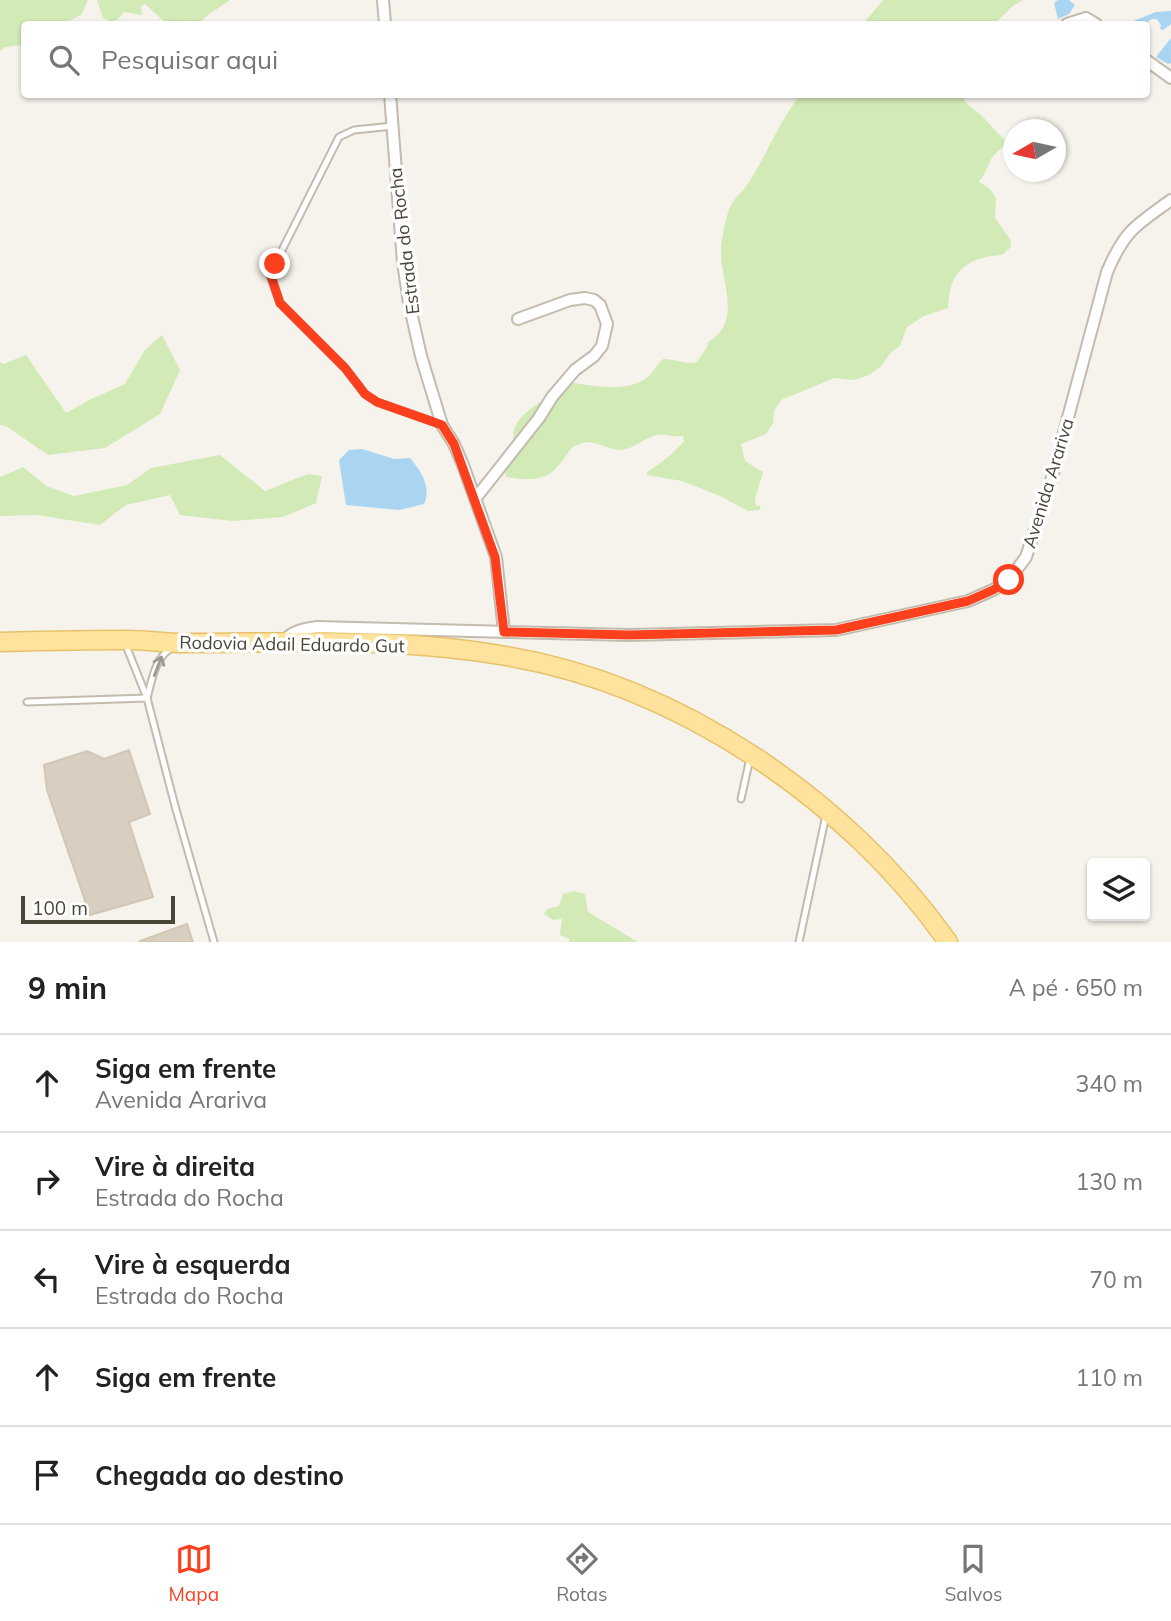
<!DOCTYPE html>
<html lang="pt">
<meta charset="utf-8">
<style>
body{margin:0;font-family:Mulish,sans-serif;background:#f6f6f6;color:#222}
.controls{position:absolute;right:21px;bottom:21px;display:grid;overflow:hidden;border-radius:7px;box-shadow:0 2px 5px #0004}
.controls button{width:63px;height:63px;display:grid;place-items:center;padding:0;border:0;border-bottom:2px solid #e0e0e0;background:#fff;color:#222;font:35px sans-serif}
.compass{position:absolute;left:1003px;top:119px;width:63px;height:63px;border-radius:50%;background:#fff;box-shadow:0 2px 5px #0004;rotate:261deg}
.scale{position:absolute;left:21px;bottom:18px;width:154px;box-sizing:border-box;padding-left:7px;border:4px solid #4b4439;border-top:0;font-size:19px;line-height:24px;white-space:nowrap;color:#4b4439;-webkit-text-stroke:5px #fff;paint-order:stroke}
.stop{position:absolute;width:21px;height:21px;margin:-16px;border:5px solid #fc3f1d;border-radius:50%;background:#fff}
.stop.end{background:#fc3f1d;border-color:#fff;box-shadow:0 2px 7px #0008}
.list{margin:0;padding:0;list-style:none}
h2{display:flex;justify-content:space-between;align-items:center;height:91px;margin:0;padding:0 28px;font-size:30px}
h2 small{font-size:23px;font-weight:400;color:#767676}
.list li{display:grid;grid-template-columns:46px 1fr auto;gap:21px;align-items:center;box-sizing:border-box;height:98px;padding:0 28px;border-top:2px solid #e0e0e0}
.list b{display:block;font-size:26px;white-space:nowrap}
.list p{margin:0;font-size:23px;white-space:nowrap;color:#767676}
.list em{font-size:23px;font-style:normal;color:#767676}
.icon{flex:none;width:38px;height:38px;fill:none;stroke:currentColor;stroke-width:2;stroke-linecap:round;stroke-linejoin:round}
.map{position:relative;flex:none;width:1171px;height:942px;overflow:hidden}
.search{position:absolute;background:#fff;box-shadow:0 2px 5px #0004;left:21px;right:21px;top:21px;height:77px;display:flex;align-items:center;gap:18px;box-sizing:border-box;padding:0 24px;border-radius:7px;color:#767676;font-size:26px}
.sheet{height:581px;background:#fff}
nav{display:flex;justify-content:space-around;align-items:center;box-sizing:border-box;height:98px;border-top:2px solid #e0e0e0;background:#fff;font-size:19px;color:#767676}
nav a{display:grid;justify-items:center;gap:4px}
nav .on{color:#fc3f1d}
.map>svg:first-child{display:block}
.green{fill:#d2eab5}
.water{fill:#a9d4f2}
.building{fill:#d8cfc1;stroke:#d3c7b4;stroke-width:2}
.lines{fill:none;stroke-linecap:round;stroke-linejoin:round}
.lane-casing{stroke:#c2bbae;stroke-width:9}
.street-casing{stroke:#c2bbae;stroke-width:14}
.primary-casing{stroke:#e6c16a;stroke-width:21}
.lane{stroke:#fff;stroke-width:5}
.street{stroke:#fff;stroke-width:10}
.primary{stroke:#ffe39c;stroke-width:18}
.oneway{stroke:#9c9892}
.route{stroke:#fc3f1d;stroke-width:9}
.labels{text-anchor:middle;dominant-baseline:central;stroke-width:7;stroke-linejoin:round;paint-order:stroke}
.street-label{font-size:18px;fill:#4b4439;stroke:#fff}
</style>
<div class="map">
<svg width="1171" height="942" viewBox="0 0 1171 942">
<rect width="100%" height="100%" fill="#f6f3ec"/>
<g class="green">
<polygon points="0,0 88,0 81,15 63,24 24,24 24,45 5,47 0,51"/>
<polygon points="97,0 230,0 205,17 200,24 167,24 145,4 141,6 142,15 124,12 117,20 111,22 103,18"/>
<polygon points="883,0 1023,0 1014,5 994,24 863,24"/>
<path d="M800,95H961L967,104L981,115L1008,144C985,158 993,163 979,182L990,189L996,198L995,218L1010,239L1011,247L1002,255C967,257 949,271 948,308L924,316L907,327L900,346L891,352L882,365L871,374L855,380L834,378L781,400L774,411L773,423L766,434L741,444L745,461L763,472L755,499L756,506H761L759,510L748,511L720,496L682,481L647,475V472C661,463 673,454 684,441L683,436C674,438 666,433 656,435C645,438 633,449 621,450C606,450 594,438 579,444C571,447 568,453 563,460C548,482 531,481 506,477C503,467 513,462 514,452C516,445 512,438 514,430C519,409 556,395 573,383C595,386 630,393 649,376C654,371 657,364 663,359C675,359 686,365 697,362L707,347L708,342C743,322 721,283 721,252C721,241 726,215 731,205C736,196 746,189 751,179C768,151 780,121 800,95Z"/>
<polygon points="162,335 180,370 160,414 105,448 48,455 6,426 0,425 0,362 3,364 26,355 66,413 91,399 125,384 145,350"/>
<polygon points="220,455 265,491 308,474 322,476 316,503 283,517 233,521 180,515 170,495 126,505 100,525 37,515 0,516 0,477 23,467 46,486 74,496 127,485 151,468"/>
<polygon points="574,891 585,894 588,912 638,942 569,942 569,939 560,935 562,919 553,920 544,914 547,909 559,906 563,894"/>
</g>
<g class="water">
<polygon points="1058,0 1069,0 1075,5 1069,14 1058,19 1054,3"/>
<polygon points="1171,11 1171,24 1163,30 1160,29 1161,25 1157,19 1152,19 1147,22 1147,26 1126,24 1156,12"/>
<polygon points="1171,38 1171,63 1168,64 1156,57"/>
<path d="M362,449L394,459L410,458C421,471 432,488 424,504L399,510L346,505L339,460L349,450Z"/>
</g>
<g class="building">
<polygon points="129,750 150,814 129,822 153,897 90,915 47,790 44,765 87,751 104,759"/>
<polygon points="187,924 193,942 140,942 140,941"/>
</g>
<g class="lines">
<g class="lane-casing">
<g id="lane">
<polyline points="393,126 354,130 339,137 275,264 271,277 274,287 280,303 345,368 365,394 377,402 440,424"/>
<polyline points="125,643 147,698 175,806 214,942"/>
<path d="M147,698C152,681 154,660 170,649"/>
<polyline points="27,702 147,698"/>
<polyline points="741,799 750,758"/>
<polyline points="799,942 826,815"/>
</g>
</g>
<g class="street-casing">
<g id="street">
<polyline points="383,0 385,24"/>
<polyline points="1067,24 1086,18 1096,24"/>
<polyline points="1146,60 1171,78"/>
<polyline points="390,94 403,262 409,303 421,356 442,425 454,444 463,465 496,557 504,632"/>
<polyline points="475,499 539,418 552,397 575,370 594,356 602,346 607,324 600,305 594,300 585,298 570,300 518,319"/>
<path d="M282,642C293,631 302,629 317,627L629,635L836,630L968,601L993,590L1009,580L1026,557L1051,481L1107,272C1125,230 1135,226 1171,200"/>
</g>
</g>
<g class="primary-casing">
<path id="primary" d="M0,642C42,641 85,640 127,640C146,640 165,643 185,643C292,643 400,637 506,656C679,685 848,800 948,942"/>
</g>
<use href="#lane" class="lane"/>
<use href="#street" class="street"/>
<use href="#primary" class="primary"/>
</g>
<defs><path id="oneway-shaft" d="M-6 0H5M1.5-3L5.5 0L1.5 3" fill="none" stroke-width="1.6" stroke-linecap="round" stroke-linejoin="round" transform="scale(1.75)"/></defs>
<use class="oneway" href="#oneway-shaft" transform="translate(158 666) rotate(-69)"/>
<g class="lines">
<polyline class="route" points="275,264 271,276 280,303 345,368 365,394 377,402 442,425 454,444 495,557 504,632 629,635 836,630 968,601 993,590 1009,580"/>
</g>
<g class="labels">
<g class="street-label">
<text transform="translate(404 241) rotate(-97)">Estrada do Rocha</text>
<text transform="translate(1048 483) rotate(-73)">Avenida Arariva</text>
<text transform="translate(292 644) rotate(1)">Rodovia Adail Eduardo Gut</text>
</g>
</g>
</svg>
<div class="controls">
<button><svg class="icon" aria-label="layers" viewBox="0 0 24 24"><path d="M12 4l9 5-9 5-9-5zM3 14l9 5 9-5"/></svg></button>
</div>
<svg class="compass" viewBox="-18 -18 36 36"><path d="M0-13l5 13h-10z" fill="#e53935"/><path d="M0 13l5-13h-10z" fill="#767676"/></svg>
<div class="scale">100 m</div>
<div class="stop" style="left:1009px;top:580px"></div>
<div class="stop end" style="left:275px;top:264px"></div>
<div class="search"><svg class="icon" aria-label="search" viewBox="0 0 24 24"><circle cx="10" cy="10" r="6"/><path d="M15 15l6 6"/></svg>Pesquisar aqui</div>
</div>
<section class="sheet">
<h2>9 min<small>A pé · 650 m</small></h2>
<ul class="list">
<li><svg class="icon" aria-label="ahead" viewBox="0 0 24 24"><path d="M12 20V5M6 11l6-6 6 6"/></svg><div><b>Siga em frente</b><p>Avenida Arariva</p></div><em>340 m</em></li>
<li><svg class="icon" aria-label="right" viewBox="0 0 24 24"><path d="M7 20v-9h11M14 6l5 5-5 5"/></svg><div><b>Vire à direita</b><p>Estrada do Rocha</p></div><em>130 m</em></li>
<li><svg class="icon" aria-label="left" viewBox="0 0 24 24"><path d="M17 20v-9H6M10 6l-5 5 5 5"/></svg><div><b>Vire à esquerda</b><p>Estrada do Rocha</p></div><em>70 m</em></li>
<li><svg class="icon" aria-label="ahead" viewBox="0 0 24 24"><path d="M12 20V5M6 11l6-6 6 6"/></svg><div><b>Siga em frente</b></div><em>110 m</em></li>
<li><svg class="icon" aria-label="arrive" viewBox="0 0 24 24"><path d="M6 21V4h12l-3 4 3 4H6"/></svg><div><b>Chegada ao destino</b></div></li>
</ul>
</section>
<nav>
<a class="on"><svg class="icon" aria-label="map" viewBox="0 0 24 24"><path d="M3 6l6-2 6 2 6-2v14l-6 2-6-2-6 2zM9 4v14M15 6v14"/></svg>Mapa</a>
<a><svg class="icon" aria-label="directions" viewBox="0 0 24 24"><path d="M12 3l9 9-9 9-9-9zM9 14v-3h6M13 9l2 2-2 2"/></svg>Rotas</a>
<a><svg class="icon" aria-label="saved" viewBox="0 0 24 24"><path d="M7 4h10v16l-5-4-5 4z"/></svg>Salvos</a>
</nav>
